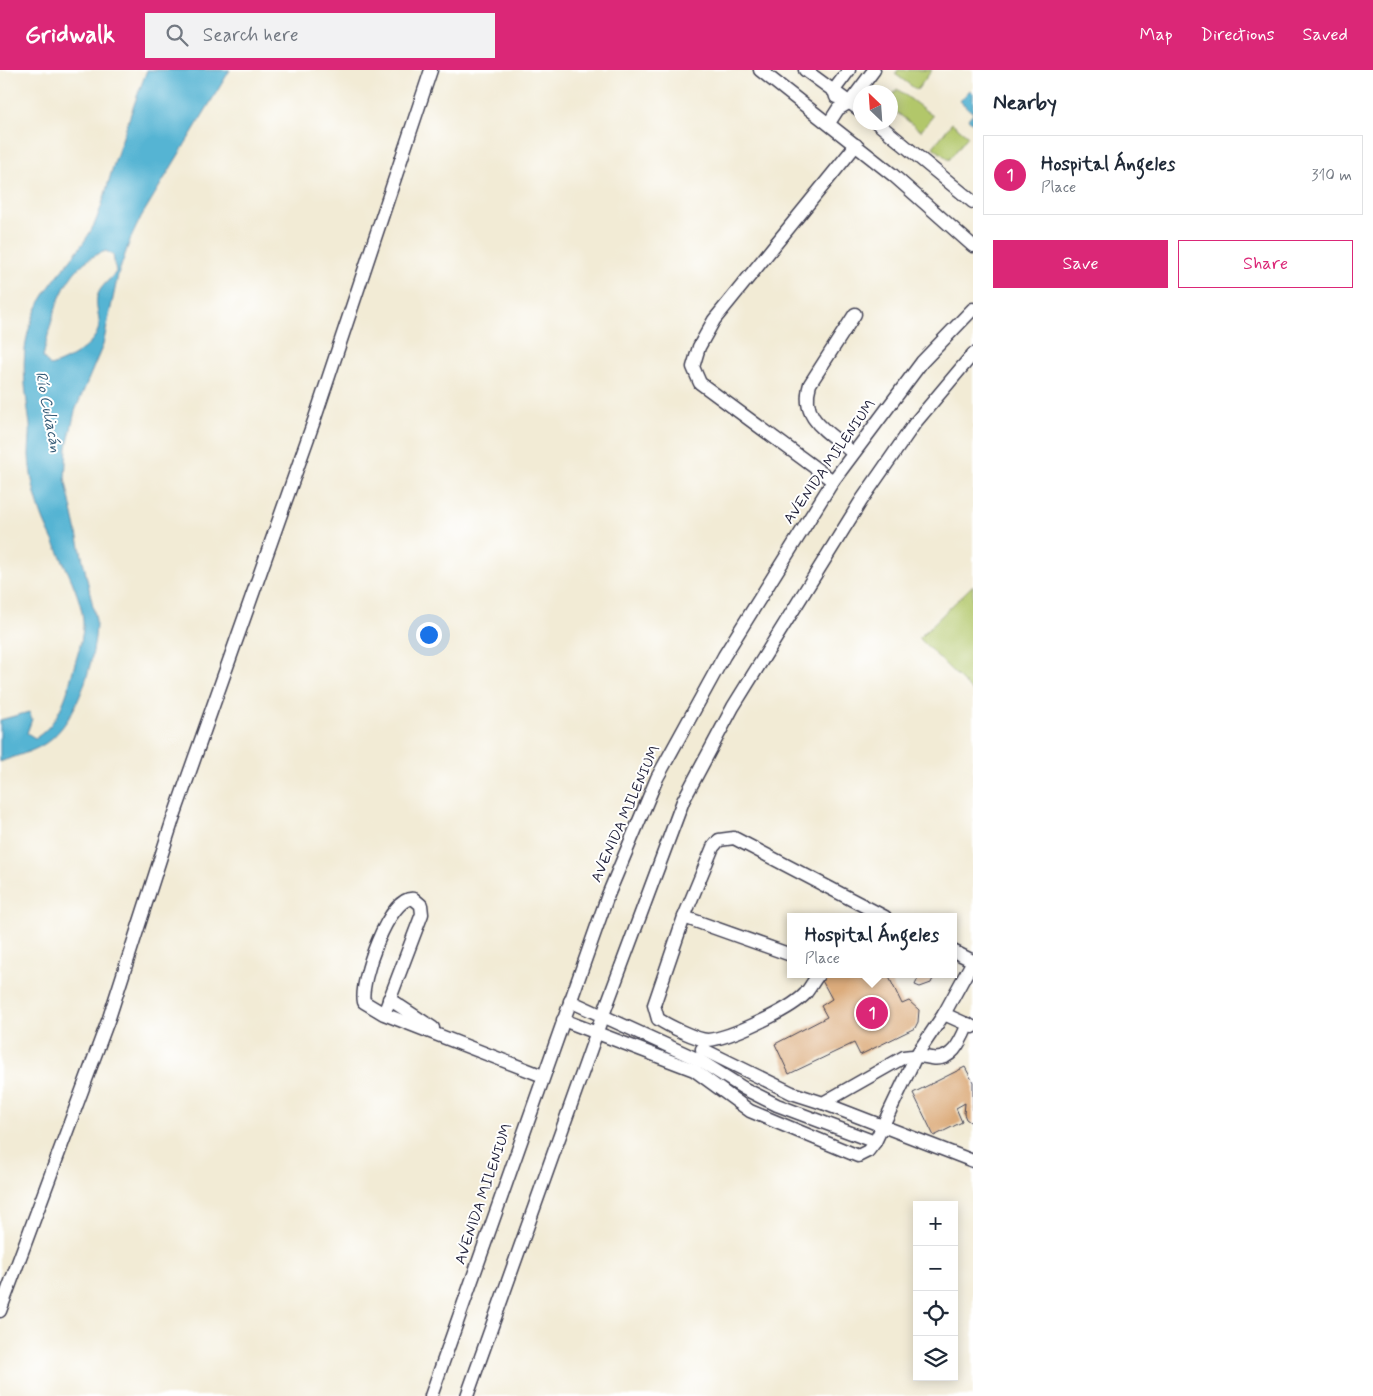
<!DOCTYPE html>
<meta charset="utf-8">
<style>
body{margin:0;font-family:Mynerve,sans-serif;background:#f2f2f3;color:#1f2937}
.controls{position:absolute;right:15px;bottom:15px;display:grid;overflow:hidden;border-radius:0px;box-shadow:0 2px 12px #0003}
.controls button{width:45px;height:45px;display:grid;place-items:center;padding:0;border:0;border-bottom:1px solid #e0e1e3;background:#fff;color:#1f2937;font:25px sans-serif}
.compass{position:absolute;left:853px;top:15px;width:45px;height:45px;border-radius:50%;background:#fff;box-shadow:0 2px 12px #0003;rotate:335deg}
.you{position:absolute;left:428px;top:564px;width:18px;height:18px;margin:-12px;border:4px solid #fff;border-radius:50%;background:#1a73e8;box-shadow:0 0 0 8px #1a73e833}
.badge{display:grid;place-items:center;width:32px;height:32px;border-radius:50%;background:#db2777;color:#fff;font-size:16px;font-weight:700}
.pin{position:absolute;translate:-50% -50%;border:2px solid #fff;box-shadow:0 1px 5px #0006}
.popup{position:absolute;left:787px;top:843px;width:170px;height:65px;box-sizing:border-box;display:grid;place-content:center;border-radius:0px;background:#fff;filter:drop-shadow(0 1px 4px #0005);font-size:16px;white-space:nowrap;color:#747a83}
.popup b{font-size:19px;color:#1f2937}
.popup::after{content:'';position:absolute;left:50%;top:100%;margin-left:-10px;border:10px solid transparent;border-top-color:#fff}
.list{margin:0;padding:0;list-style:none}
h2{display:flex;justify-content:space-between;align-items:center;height:65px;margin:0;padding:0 20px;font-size:21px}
h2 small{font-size:16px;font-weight:400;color:#747a83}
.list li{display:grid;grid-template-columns:32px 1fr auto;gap:15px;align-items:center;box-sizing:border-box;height:80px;margin:0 10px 10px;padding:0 10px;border:1px solid #e0e1e3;border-radius:0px}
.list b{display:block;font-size:19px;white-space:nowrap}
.list p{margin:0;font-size:16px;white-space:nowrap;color:#747a83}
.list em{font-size:16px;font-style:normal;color:#747a83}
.actions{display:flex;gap:10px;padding:15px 20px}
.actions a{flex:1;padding:11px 0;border:1px solid #db2777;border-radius:0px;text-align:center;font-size:18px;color:#db2777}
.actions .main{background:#db2777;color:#fff}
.icon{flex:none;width:28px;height:28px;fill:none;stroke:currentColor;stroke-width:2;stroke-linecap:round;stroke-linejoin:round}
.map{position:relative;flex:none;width:973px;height:1326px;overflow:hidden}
header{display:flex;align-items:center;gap:30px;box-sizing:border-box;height:70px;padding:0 25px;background:#db2777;color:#fff}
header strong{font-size:24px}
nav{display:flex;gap:28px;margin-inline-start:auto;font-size:18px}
.search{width:350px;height:45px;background:#f2f2f3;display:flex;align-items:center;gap:12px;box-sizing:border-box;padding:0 18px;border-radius:0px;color:#747a83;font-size:19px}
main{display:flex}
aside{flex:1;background:#fff}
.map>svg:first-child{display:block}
.green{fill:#b2c76b;stroke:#6a7453}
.water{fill:#55b4d3;stroke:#3c6b87;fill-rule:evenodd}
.building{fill:#dcac7b}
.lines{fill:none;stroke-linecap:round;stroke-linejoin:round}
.minor-casing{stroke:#414052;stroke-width:15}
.minor{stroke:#fff;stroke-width:12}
.labels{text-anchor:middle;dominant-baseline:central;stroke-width:4;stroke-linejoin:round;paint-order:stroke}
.street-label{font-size:15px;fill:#22223b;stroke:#fff}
.water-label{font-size:16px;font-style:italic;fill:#365c78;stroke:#fff}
</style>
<header>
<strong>Gridwalk</strong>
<div class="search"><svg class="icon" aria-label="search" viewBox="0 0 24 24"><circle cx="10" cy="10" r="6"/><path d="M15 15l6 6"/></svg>Search here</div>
<nav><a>Map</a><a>Directions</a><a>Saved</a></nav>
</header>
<main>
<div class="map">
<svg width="973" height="1326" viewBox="0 0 973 1326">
<rect width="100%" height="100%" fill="#fff"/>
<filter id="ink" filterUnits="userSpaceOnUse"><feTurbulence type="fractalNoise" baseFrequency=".02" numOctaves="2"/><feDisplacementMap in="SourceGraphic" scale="10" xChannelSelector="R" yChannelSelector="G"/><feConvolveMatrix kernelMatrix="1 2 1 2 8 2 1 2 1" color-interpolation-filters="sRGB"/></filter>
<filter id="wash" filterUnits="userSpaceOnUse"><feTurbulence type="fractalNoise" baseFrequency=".0096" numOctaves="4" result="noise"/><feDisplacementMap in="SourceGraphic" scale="20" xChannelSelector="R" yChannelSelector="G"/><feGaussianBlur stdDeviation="1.12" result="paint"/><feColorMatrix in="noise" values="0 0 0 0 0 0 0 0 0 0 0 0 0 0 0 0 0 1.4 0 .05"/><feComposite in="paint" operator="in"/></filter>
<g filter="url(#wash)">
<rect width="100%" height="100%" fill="#f2ebd5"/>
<g class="green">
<polygon points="898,0 932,0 917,20 895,4"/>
<polygon points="897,19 933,46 921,61 891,38 891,28"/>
<polygon points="952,53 968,66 949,90 933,77"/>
<polygon points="973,515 973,622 919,568"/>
</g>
<g class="water">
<path d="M147,0H230L141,147L130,170L118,205L103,275L75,341L67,377L65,408L96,550C96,588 79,650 46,673C33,682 15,686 0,692V650L29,642L32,649L27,663L35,668C54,658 65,632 70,612C74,594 82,575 83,557C85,527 56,480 44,451C36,431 30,407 29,385C29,375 31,365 30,355C24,310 17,273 41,230C56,203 81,182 95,153C102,137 107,117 112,100C123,66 134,33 147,0ZM106,181L113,185L116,202C109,211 100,216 97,227C95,237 100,246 99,255C98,274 66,292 50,296L43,287C52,248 62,194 106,181Z"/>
<polygon points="970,20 973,23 973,53 968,49 973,43 960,31"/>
</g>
<g id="blocks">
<g class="building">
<polygon points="821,904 895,904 889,907 902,934 909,931 919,940 918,952 915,958 860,985 854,973 789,1004 775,974 827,947 821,936 832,929 819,905"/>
<polygon points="920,904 935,904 931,913 920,917 915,915"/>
<polygon points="965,997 973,1012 973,1054 966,1049 964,1044 965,1033 956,1038 962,1052 934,1066 913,1023"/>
</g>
</g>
</g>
<g filter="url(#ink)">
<use href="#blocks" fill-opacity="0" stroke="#414052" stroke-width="1"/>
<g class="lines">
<g class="minor-casing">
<g id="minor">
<polyline points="760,0 893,105 973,176"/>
<polyline points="805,0 861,41"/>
<polyline points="836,27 834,20 849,0"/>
<polyline points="876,52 973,132"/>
<polyline points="829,53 838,39 850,32 874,0"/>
<path d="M853,383C829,362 799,350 810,314L855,244"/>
<polyline points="833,411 700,313 693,297 699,277 714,250 856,75"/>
<path d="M684,847L654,935L658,949C667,955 697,970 708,970C730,968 790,940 805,924C810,918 814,910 819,904"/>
<polyline points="953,881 973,891"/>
<polyline points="791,885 684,847 713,777 719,770 734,768 885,847"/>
<polyline points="389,929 433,958"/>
<polyline points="570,931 699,990 745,1019 777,1035 875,1072"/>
<path d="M384,944L422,844L421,835L414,829C389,824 359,913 364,932L384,944L543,1006"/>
<polyline points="944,944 973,891"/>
<polyline points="563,950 694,1000 750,1041 858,1086 868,1081 875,1072 917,984 944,944 973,957"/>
<path d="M702,979L792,1023L823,1033L904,987C915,985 920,986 931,988C953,992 961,970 968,954"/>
<polyline points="823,1033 973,1091"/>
<polyline points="0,1241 109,948 173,749 315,348 431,0"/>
<polyline points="431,1326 608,825 657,708 724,586 833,411 922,292 973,239"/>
<polyline points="467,1326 600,953 683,731 733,637 861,431 915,353 973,284"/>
</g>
</g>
<use href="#minor" class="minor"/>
</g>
</g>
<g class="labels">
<g class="street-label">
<text transform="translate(830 392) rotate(-55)">AVENIDA MILENIUM</text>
<text transform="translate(626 744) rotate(-66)">AVENIDA MILENIUM</text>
<text transform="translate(484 1124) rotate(-71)">AVENIDA MILENIUM</text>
</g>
<g class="water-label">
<text transform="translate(48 342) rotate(79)">Río Culiacán</text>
</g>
</g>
</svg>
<div class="controls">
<button>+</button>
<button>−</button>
<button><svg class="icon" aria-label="locate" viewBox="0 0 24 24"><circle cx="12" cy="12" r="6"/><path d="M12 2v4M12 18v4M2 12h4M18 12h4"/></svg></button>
<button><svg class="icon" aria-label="layers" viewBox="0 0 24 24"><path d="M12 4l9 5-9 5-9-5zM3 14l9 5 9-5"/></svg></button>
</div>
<svg class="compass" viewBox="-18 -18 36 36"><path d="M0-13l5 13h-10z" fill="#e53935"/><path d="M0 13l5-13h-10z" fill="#747a83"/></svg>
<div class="you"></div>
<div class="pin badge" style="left:872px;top:943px">1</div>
<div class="popup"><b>Hospital Ángeles</b>Place</div>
</div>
<aside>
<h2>Nearby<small></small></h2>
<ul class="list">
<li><span class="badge">1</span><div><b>Hospital Ángeles</b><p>Place</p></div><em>310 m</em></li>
</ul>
<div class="actions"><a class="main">Save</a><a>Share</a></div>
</aside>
</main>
